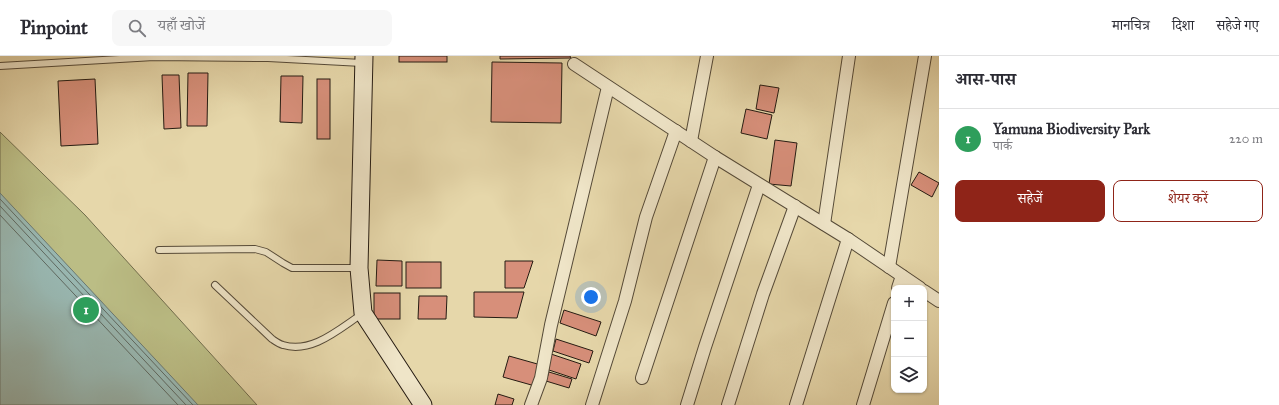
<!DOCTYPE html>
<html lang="hi">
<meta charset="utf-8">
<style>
body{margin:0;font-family:"IM FELL Great Primer","Noto Serif Devanagari",serif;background:#f7f7f7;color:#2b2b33}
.controls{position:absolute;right:12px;bottom:12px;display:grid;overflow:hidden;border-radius:8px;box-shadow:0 1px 3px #0004}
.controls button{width:36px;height:36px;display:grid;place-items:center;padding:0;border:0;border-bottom:1px solid #e1e1e2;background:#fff;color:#2b2b33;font:20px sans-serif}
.you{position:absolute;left:591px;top:241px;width:14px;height:14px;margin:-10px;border:3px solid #fff;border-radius:50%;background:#1a73e8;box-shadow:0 0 0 6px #1a73e833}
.badge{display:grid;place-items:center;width:26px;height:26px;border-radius:50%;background:#8f2418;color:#fff;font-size:13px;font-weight:700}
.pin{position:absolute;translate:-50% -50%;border:2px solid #fff;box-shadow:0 1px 4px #0006}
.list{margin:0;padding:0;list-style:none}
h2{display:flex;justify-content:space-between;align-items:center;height:52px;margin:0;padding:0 16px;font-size:17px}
h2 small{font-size:13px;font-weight:400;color:#7c7c81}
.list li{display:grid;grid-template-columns:26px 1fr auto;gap:12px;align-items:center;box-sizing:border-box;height:60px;padding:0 16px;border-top:1px solid #e1e1e2}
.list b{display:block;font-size:15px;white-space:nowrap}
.list p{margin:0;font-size:13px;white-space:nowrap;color:#7c7c81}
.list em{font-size:13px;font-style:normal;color:#7c7c81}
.actions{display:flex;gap:8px;padding:12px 16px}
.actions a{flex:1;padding:9px 0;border:1px solid #8f2418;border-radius:8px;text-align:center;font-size:14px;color:#8f2418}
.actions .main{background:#8f2418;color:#fff}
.icon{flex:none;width:22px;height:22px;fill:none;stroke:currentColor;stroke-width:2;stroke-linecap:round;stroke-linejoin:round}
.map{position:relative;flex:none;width:939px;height:349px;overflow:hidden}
header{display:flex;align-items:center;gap:24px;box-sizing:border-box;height:56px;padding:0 20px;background:#fff;border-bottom:1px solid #e1e1e2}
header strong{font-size:19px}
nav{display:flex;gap:22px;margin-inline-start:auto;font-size:14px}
.search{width:280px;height:36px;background:#f7f7f7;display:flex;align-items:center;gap:10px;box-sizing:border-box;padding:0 14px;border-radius:8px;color:#7c7c81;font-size:15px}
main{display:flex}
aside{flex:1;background:#fff}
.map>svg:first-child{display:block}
.green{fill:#bbbd85;stroke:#706c4c}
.water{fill:#99b8b2;stroke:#6b7972}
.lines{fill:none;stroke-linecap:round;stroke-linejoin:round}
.shore{stroke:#5f6a62;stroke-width:1}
.building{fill:#d78f7a;stroke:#251b12}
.lane-casing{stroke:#554a38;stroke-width:8}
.street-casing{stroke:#554a38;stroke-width:14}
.secondary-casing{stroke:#251b12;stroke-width:19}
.lane{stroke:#efe5c8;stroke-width:6}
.street{stroke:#efe5c8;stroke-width:12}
.secondary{stroke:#efe5c8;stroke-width:17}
</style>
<header>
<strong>Pinpoint</strong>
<div class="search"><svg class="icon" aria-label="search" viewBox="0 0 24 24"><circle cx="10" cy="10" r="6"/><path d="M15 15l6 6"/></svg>यहाँ खोजें</div>
<nav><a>मानचित्र</a><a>दिशा</a><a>सहेजे गए</a></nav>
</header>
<main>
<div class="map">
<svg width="939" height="349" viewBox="0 0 939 349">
<rect width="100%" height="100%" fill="#e6d7aa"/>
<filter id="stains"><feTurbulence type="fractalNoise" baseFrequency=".005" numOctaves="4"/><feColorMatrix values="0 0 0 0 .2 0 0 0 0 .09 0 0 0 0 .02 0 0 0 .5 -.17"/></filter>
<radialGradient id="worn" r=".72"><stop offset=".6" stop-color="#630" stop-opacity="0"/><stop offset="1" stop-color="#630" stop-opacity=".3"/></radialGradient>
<polygon class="green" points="0,76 85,159 257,349 0,349"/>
<polygon class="water" points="0,137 198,349 0,349"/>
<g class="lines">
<g class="shore">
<polyline points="0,143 193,349"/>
<polyline points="0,150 186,349"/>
<polyline points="0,159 178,349"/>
</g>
</g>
<g class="building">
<rect x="399" y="0" width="48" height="6"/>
<polygon points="500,0 570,0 571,2 500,3"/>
<polygon points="492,6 562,7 561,67 491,66"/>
<polygon points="188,17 208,17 207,70 187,70"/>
<polygon points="162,19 179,19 181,72 164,73"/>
<polygon points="281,20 303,20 302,67 280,66"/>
<polygon points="95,23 98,88 61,90 58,25"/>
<rect x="317" y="23" width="13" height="60"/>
<polygon points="760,29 779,32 774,57 756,53"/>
<polygon points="746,53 772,59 767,83 741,77"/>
<polygon points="775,84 797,87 791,130 769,128"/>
<polygon points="919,116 939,127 932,141 911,129"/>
<polygon points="377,204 402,205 402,230 376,230"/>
<polygon points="505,205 533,205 524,232 505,232"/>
<rect x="406" y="206" width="35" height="26"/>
<polygon points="474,236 524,236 517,262 474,261"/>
<rect x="374" y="237" width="26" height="26"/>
<polygon points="419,240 447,240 446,263 418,263"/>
<polygon points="564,254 601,266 596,280 560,267"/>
<polygon points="556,283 593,295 589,307 553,295"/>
<polygon points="551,298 581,308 576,323 546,313"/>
<polygon points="509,300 541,309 535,330 503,321"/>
<polygon points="549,316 572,323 569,332 546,325"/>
<polygon points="498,338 514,343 512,349 495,349"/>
</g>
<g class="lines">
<g class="lane-casing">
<g id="lane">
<polyline points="0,10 154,1 268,2 362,7"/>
<polyline points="159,194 255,193 266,196 283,207 292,212 357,212"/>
<path d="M215,229L272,283C275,285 279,288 283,289C312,298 339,273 362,258"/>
</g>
</g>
<g class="street-casing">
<g id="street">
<polyline points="574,8 715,101 848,183 920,232"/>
<polyline points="691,85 707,0"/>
<polyline points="824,168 849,0"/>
<polyline points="889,211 925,0"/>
<polyline points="898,232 902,220"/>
<polyline points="924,235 939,245"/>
<polyline points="642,322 715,101"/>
<polyline points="531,349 541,322 551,269 608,31"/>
<polyline points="592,349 625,245 646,161 676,75"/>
<polyline points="687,349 705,291 759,129"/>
<polyline points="728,349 763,238 795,150"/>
<polyline points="796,349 848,183"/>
<polyline points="863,349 894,247"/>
</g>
</g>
<g class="secondary-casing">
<polyline id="secondary" points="364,0 359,212 363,257 423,349"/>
</g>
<use href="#lane" class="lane"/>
<use href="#street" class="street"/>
<use href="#secondary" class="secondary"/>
</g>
<rect width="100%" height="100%" filter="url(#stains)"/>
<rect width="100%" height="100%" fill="url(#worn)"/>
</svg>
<div class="controls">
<button>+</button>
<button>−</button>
<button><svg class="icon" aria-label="layers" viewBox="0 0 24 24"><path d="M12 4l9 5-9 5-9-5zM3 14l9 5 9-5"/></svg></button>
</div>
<div class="you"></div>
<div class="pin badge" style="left:86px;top:254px;background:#2e9e5b">1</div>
</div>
<aside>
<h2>आस-पास<small></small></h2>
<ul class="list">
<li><span class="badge" style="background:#2e9e5b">1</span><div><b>Yamuna Biodiversity Park</b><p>पार्क</p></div><em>220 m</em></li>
</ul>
<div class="actions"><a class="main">सहेजें</a><a>शेयर करें</a></div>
</aside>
</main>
